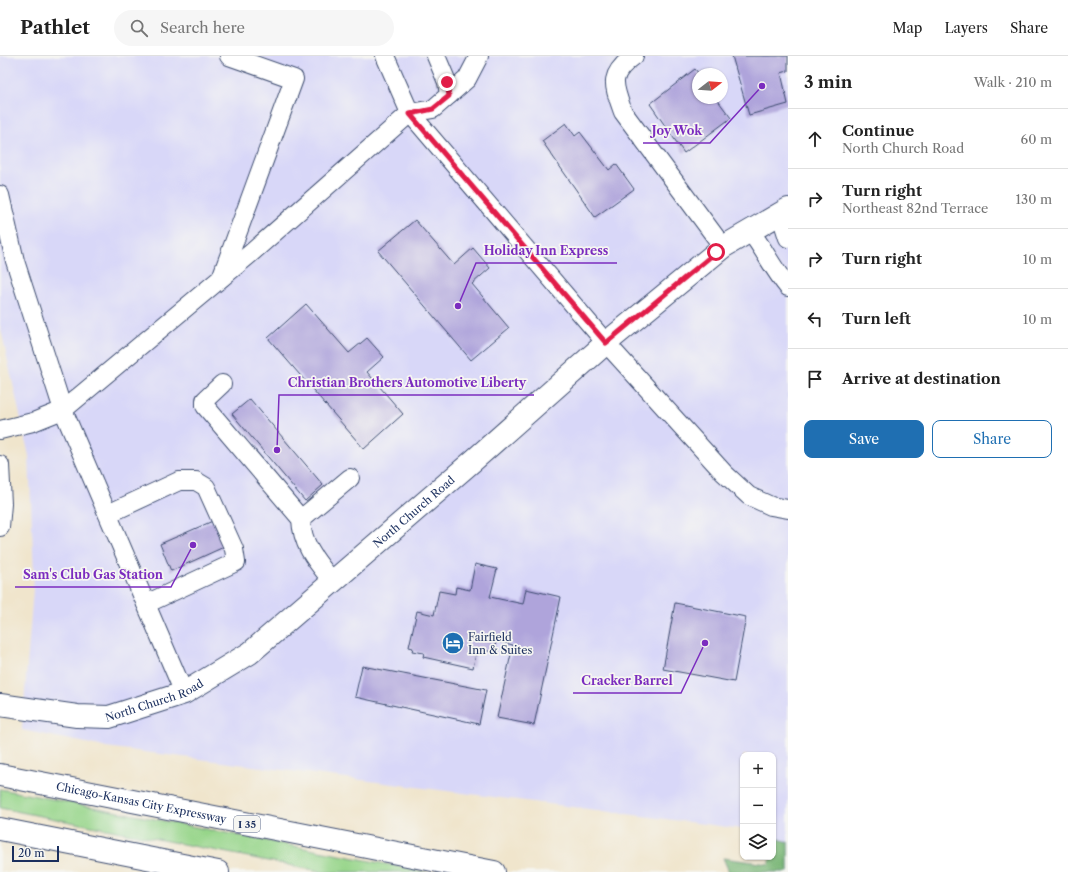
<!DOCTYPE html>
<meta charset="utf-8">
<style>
body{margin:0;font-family:"Libre Caslon Text",serif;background:#f6f6f6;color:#222}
.controls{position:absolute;right:12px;bottom:12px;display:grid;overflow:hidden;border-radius:8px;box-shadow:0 1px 3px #0004}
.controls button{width:36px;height:36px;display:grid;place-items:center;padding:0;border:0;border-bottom:1px solid #e0e0e0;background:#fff;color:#222;font:20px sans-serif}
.compass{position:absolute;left:692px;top:12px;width:36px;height:36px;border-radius:50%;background:#fff;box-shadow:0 1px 3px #0004;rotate:73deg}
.scale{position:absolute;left:12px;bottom:10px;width:47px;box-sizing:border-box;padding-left:4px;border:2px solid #1b2f5e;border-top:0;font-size:11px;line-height:14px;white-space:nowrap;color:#1b2f5e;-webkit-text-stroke:3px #f6f6f2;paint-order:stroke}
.stop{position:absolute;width:12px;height:12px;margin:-9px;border:3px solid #e11d48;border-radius:50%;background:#fff}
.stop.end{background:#e11d48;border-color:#fff;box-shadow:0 1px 4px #0008}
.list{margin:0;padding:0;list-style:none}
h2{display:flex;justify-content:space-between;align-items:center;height:52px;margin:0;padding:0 16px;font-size:17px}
h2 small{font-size:13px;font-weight:400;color:#767676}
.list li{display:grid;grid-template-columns:26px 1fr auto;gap:12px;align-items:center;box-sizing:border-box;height:60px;padding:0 16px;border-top:1px solid #e0e0e0}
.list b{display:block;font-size:15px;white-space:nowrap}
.list p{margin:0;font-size:13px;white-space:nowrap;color:#767676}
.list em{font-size:13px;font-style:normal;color:#767676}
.actions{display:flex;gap:8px;padding:12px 16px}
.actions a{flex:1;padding:9px 0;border:1px solid #1f6fb2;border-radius:8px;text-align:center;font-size:14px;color:#1f6fb2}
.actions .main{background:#1f6fb2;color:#fff}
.icon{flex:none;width:22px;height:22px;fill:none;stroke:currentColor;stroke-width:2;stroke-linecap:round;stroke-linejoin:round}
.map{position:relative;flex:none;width:788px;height:816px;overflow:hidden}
header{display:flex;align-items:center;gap:24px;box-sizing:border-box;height:56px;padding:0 20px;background:#fff;border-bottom:1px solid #e0e0e0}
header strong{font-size:19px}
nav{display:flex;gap:22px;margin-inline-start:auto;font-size:14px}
.search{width:280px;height:36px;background:#f6f6f6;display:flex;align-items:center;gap:10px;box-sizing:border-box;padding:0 14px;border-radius:22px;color:#767676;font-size:15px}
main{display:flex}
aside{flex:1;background:#fff}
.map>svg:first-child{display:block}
.built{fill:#d8d7f8;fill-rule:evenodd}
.green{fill:#97d58a;stroke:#598274}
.forest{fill:#79b676;stroke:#4a726a}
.building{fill:#afa4db}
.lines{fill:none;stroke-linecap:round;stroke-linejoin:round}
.minor-casing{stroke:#3b4a6e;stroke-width:20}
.major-casing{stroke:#3b4a6e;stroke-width:24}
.highway-casing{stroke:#3b4a6e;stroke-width:24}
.minor{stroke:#fff;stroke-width:18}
.major{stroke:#fff;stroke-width:22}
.highway{stroke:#fff;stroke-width:22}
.route{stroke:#e11d48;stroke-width:5}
.labels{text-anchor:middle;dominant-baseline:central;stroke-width:3.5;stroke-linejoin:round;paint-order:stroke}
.shield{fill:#f6f6f2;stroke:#5d6b8a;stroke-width:1}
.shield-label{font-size:10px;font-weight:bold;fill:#1b2f5e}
.street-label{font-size:11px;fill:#1b2f5e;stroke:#f6f6f2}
.poi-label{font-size:11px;fill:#1b2f5e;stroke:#f6f6f2;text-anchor:start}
.leader{fill:none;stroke:#7b2cbf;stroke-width:1.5}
.callout-dot{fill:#7b2cbf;stroke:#f6f6f2;stroke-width:1.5}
.callout-label{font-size:12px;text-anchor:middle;font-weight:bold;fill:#7b2cbf;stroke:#f6f6f2;stroke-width:3.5;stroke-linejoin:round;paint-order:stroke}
</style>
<header>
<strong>Pathlet</strong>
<div class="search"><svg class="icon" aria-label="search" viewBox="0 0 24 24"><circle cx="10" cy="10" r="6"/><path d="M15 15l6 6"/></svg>Search here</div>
<nav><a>Map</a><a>Layers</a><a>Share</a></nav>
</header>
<main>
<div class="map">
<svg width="788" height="816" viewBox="0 0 788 816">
<rect width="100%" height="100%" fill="#f6f6f2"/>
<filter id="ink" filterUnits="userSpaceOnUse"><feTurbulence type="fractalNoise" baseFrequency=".025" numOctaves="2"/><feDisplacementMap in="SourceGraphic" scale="8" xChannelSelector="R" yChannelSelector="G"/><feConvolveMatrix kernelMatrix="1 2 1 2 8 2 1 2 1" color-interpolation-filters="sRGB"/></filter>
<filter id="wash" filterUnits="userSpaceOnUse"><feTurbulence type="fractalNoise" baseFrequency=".012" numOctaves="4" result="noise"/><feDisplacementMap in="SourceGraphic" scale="16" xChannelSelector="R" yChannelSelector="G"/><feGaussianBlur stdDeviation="0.9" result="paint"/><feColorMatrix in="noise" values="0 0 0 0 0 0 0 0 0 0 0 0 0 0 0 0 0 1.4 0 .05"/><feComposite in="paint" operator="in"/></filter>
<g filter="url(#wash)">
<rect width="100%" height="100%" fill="#f0e5cc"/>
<path class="built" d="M0,0H788V786L773,781V699H743V773L106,691L22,674L34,520L29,400L0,269ZM698,18H722V42H698Z"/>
<polygon class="green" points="0,733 427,816 324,816 0,752"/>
<polygon class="forest" points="776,782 788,786 788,816 729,816 723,802 769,808 771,801 773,801"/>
<g id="blocks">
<g class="building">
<polygon points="732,0 788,0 788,15 781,17 788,48 749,59"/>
<polygon points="695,13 699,18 698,42 716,42 731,62 684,97 650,48"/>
<polygon points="566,67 575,80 580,76 609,114 616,108 634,133 595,161 542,85"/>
<polygon points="415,164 454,209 473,192 490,212 472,228 509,272 471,304 378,195"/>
<polygon points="306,248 349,297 367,282 384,301 367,316 403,358 364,393 268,282"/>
<polygon points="250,343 323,429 305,445 232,358"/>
<polygon points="215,464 226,490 171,515 160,488"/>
<polygon points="475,508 497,513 490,541 523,548 526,533 561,541 534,669 497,662 513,589 496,585 494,596 477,593 473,612 423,601 424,597 412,595 413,592 409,591 417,555 434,559 439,535 455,538 456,531 470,534"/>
<polygon points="675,547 746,561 734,626 663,613"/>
<polygon points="362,610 486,634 479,668 355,641"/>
</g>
</g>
</g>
<g filter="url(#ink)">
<use href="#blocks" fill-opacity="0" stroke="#3b4a6e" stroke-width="1"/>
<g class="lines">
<g class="minor-casing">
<g id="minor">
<polyline points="385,0 410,57 606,287 724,417 749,440 771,450 788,453"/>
<path d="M634,0C608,19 613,28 623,56L723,191"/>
<polyline points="449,39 467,23 479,0"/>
<polyline points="0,139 15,205 63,354 184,637"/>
<polyline points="780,157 788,182"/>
<path d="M750,175C764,193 773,213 788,231"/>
<polyline points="221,222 294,23 229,0"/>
<path d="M222,328L205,344V350L301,463C302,490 317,506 333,526"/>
<polyline points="0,374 33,366 63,354 250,198 410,57 433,53 449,39 447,26 436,0"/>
<polyline points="0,409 2,448 0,471"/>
<polyline points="108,458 179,425 196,425 206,431 234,493 236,506 146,548"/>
<polyline points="301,463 350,422"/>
</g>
</g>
<g class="major-casing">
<g id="major">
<path id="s1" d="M0,649L77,660L109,661L184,637L250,597L474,404L606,287L723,191L788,153"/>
</g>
</g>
<g class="highway-casing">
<g id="highway">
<path id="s2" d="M0,719L494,816"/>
<polyline points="0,773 218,816"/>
</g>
</g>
<use href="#minor" class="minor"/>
<use href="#major" class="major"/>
<use href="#highway" class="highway"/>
</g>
</g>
<g class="lines" filter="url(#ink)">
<polyline class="route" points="447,26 449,40 433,53 410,58 606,287 716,196"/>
</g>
<defs>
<g id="hotel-disc" transform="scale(1.15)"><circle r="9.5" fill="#1f6fb2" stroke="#f6f6f2"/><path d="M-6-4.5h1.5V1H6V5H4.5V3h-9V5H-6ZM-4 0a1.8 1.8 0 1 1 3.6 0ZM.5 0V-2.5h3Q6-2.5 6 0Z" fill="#fff"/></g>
</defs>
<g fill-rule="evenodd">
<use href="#hotel-disc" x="453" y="587"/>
</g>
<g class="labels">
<rect class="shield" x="234" y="760" width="26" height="16" rx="3"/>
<g class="shield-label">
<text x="247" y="768">I 35</text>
</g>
<g class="street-label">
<text stroke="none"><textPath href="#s1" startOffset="482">North Church Road</textPath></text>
<text stroke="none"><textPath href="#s1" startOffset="158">North Church Road</textPath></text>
<text stroke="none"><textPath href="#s2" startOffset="144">Chicago-Kansas City Expressway</textPath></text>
</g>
<g class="poi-label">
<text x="468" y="581">Fairfield<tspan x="468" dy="13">Inn &amp; Suites</tspan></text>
</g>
</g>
<path class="leader" d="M762 30L710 87H643M458 250L476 207H617M277 394L279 339H534M193 489L171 531H15M705 587L681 637H573"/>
<g class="callout-dot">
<circle cx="762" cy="30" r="4"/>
<circle cx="458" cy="250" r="4"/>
<circle cx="277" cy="394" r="4"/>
<circle cx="193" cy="489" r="4"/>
<circle cx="705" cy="587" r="4"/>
</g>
<g class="callout-label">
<text x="677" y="79">Joy Wok</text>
<text x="546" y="199">Holiday Inn Express</text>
<text x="407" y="331">Christian Brothers Automotive Liberty</text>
<text x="93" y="523">Sam's Club Gas Station</text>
<text x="627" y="629">Cracker Barrel</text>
</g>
</svg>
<div class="controls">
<button>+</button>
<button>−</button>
<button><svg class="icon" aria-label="layers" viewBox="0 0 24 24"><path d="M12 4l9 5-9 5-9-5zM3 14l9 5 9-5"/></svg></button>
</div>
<svg class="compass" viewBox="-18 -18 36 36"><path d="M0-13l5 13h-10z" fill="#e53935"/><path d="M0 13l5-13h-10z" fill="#767676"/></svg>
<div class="scale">20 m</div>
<div class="stop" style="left:716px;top:196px"></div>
<div class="stop end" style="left:447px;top:26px"></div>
</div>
<aside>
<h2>3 min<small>Walk · 210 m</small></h2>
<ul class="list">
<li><svg class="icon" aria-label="ahead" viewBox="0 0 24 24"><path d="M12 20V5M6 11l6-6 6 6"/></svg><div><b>Continue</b><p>North Church Road</p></div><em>60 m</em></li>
<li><svg class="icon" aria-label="right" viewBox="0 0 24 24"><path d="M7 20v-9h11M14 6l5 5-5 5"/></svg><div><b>Turn right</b><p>Northeast 82nd Terrace</p></div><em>130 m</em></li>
<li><svg class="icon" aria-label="right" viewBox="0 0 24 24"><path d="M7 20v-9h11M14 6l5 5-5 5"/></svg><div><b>Turn right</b></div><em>10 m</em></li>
<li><svg class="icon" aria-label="left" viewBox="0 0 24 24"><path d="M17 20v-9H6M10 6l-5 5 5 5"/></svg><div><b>Turn left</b></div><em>10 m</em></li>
<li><svg class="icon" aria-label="arrive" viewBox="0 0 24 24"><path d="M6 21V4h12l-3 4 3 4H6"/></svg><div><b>Arrive at destination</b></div></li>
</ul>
<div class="actions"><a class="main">Save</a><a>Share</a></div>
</aside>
</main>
